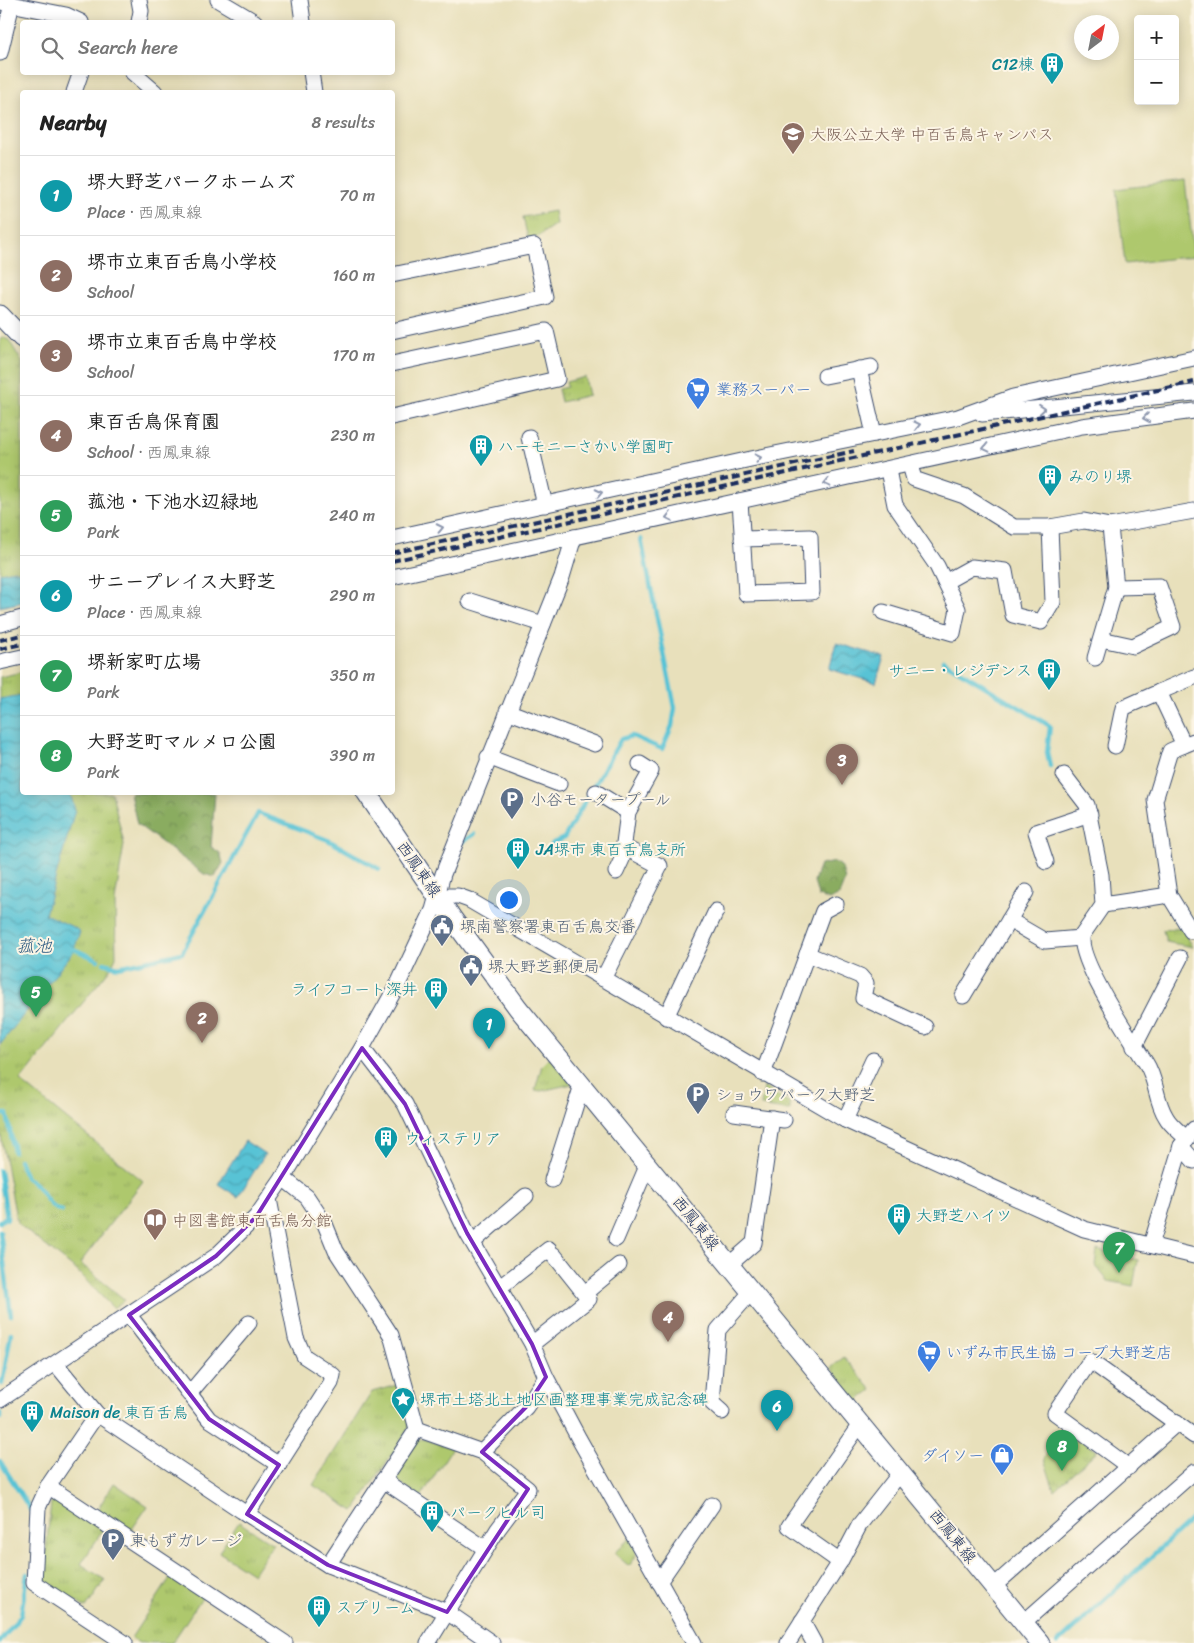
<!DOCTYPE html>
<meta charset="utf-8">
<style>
body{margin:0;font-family:Sriracha,"Klee One",sans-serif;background:#f2f2f2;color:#222}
.controls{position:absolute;right:15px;top:15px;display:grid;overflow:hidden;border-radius:5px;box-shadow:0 2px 12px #0003}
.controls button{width:45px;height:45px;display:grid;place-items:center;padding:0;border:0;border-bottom:1px solid #e0e0e0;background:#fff;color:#222;font:25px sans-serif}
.compass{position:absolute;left:1074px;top:15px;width:45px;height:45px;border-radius:50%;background:#fff;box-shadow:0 2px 12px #0003;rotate:32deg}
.you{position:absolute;left:508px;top:899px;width:18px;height:18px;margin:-12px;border:4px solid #fff;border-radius:50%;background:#1a73e8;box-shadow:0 0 0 8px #1a73e833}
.badge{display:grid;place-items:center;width:32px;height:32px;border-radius:50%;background:#ea580c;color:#fff;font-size:16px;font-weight:700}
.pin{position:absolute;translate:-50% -41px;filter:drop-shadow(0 1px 2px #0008)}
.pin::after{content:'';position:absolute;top:26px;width:18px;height:15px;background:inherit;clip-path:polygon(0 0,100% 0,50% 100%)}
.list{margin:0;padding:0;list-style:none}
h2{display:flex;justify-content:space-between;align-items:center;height:65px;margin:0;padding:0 20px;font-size:21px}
h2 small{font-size:16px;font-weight:400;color:#767676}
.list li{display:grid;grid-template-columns:32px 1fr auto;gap:15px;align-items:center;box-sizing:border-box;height:80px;padding:0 20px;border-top:1px solid #e0e0e0}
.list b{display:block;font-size:19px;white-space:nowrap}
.list p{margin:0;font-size:16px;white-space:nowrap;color:#767676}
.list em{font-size:16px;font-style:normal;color:#767676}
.icon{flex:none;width:28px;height:28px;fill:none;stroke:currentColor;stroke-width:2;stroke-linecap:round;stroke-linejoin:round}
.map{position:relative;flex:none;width:1194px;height:1643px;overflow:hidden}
.search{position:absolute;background:#fff;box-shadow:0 2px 12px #0003;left:20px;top:20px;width:375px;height:55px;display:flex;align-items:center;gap:12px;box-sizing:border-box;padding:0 18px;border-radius:5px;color:#767676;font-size:19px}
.panel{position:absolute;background:#fff;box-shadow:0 2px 12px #0003;left:20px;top:90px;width:375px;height:705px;border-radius:5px}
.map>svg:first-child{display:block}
.grass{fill:url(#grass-tufts);stroke:#647c66}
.forest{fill:url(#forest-crowns);stroke:#526e5f}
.pitch{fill:#aec86d;stroke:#647c66}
.water{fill:url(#water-waves);stroke:#3a799a}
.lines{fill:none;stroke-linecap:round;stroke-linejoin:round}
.stream{stroke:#59c3d5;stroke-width:4.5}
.minor-casing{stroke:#3a4a6c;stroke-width:17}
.major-casing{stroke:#3a4a6c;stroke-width:21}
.minor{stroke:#fff;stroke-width:15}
.major{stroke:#fff;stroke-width:19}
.rail{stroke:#1b2f5e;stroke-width:4;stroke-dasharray:8 4;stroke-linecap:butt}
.oneway{stroke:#8d97ae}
.marked{fill:none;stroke:#7b2cbf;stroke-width:4;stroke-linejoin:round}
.labels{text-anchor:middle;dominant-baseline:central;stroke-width:4;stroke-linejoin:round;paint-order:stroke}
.culture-label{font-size:16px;fill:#0d838f;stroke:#fcf5e5;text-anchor:start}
.education-label{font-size:16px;fill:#785e54;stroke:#fcf5e5;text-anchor:start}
.shop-label{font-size:16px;fill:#366cbe;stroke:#fcf5e5;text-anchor:start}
.service-label{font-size:16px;fill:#4e5e75;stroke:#fcf5e5;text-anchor:start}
.street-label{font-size:16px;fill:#1b2f5e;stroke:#fcf5e5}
.water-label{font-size:18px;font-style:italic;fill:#2e5b82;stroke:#fcf5e5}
</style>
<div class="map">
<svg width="1194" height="1643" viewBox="0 0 1194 1643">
<defs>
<pattern id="grass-tufts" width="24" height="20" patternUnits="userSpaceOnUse" patternTransform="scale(1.25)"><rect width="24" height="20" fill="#aec86d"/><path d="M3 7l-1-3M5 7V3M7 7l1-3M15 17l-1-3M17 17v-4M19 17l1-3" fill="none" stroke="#95ac61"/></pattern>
<pattern id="forest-crowns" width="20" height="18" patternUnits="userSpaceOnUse" patternTransform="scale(1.25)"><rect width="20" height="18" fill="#8aac60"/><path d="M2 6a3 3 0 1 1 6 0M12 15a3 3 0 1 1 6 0" fill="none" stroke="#708c52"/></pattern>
<pattern id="water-waves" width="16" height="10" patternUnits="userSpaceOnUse" patternTransform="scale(1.25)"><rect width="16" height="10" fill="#59c3d5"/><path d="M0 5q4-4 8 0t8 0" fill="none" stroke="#499fb0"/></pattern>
</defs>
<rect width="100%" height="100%" fill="#fcf5e5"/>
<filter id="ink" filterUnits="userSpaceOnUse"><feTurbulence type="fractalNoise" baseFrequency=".02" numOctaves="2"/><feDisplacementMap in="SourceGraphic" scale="10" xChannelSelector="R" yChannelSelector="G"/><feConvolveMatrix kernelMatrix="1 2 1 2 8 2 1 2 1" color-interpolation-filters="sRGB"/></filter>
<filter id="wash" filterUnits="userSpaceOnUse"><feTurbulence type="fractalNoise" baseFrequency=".0096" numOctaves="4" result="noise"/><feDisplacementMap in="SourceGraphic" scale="20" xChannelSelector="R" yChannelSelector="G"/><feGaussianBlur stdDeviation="1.12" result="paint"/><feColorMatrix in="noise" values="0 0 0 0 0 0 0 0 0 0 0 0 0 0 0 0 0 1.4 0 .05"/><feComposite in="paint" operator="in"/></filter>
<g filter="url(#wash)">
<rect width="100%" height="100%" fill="#e8e0bb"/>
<g class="grass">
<polygon points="554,211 556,224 537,237 528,239 523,217"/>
<polygon points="2,337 9,340 22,362 22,602 0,607 0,340"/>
<polygon points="585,377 589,395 561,402 558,389 567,387 566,382"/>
<polygon points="22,672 22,792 112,793 124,844 115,901 116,957 110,969 20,1081 143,1181 80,1263 125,1300 113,1308 76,1270 17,1223 0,1131 0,677"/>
<polygon points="1182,928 1193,947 1166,942 1163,930"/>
<polygon points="550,1057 572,1084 541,1091 535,1090 542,1065"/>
<polygon points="764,1087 790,1104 790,1111 761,1106"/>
<polygon points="1097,1250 1138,1260 1133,1286 1108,1281 1095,1265"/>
<polygon points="844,1357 872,1390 858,1401 831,1368"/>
<polygon points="397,1385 409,1423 408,1430 354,1511 313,1485 372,1392"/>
<polygon points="1077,1437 1097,1451 1054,1490 1044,1459 1052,1445 1066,1454"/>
<polygon points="424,1439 452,1448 421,1497 397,1481 396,1473 417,1440"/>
<polygon points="114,1483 148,1506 130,1532 97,1510"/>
<polygon points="57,1500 103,1530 81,1564 105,1580 86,1608 49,1584 43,1577 51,1503"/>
<polygon points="239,1522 273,1544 253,1574 219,1552"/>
<polygon points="630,1538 637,1551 635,1558 629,1566 614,1553"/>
<polygon points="172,1575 203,1596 172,1643 139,1643 131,1638"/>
</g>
<g class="forest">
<polygon points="130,793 215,793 211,847 220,853 223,863 215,877 204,874 137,824"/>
<polygon points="835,862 842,868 845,880 839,895 830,900 818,896 814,881 820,865"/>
</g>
<polygon class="pitch" points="1185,181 1194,256 1125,264 1116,189"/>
<g class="water">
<polygon points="14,570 22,573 22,602 0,607 0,573"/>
<polygon points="836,643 884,657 876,683 829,669"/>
<polygon points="22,695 22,792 70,793 75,810 45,914 75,928 80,932 73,952 0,1045 0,699"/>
<polygon points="245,1141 265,1154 238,1197 218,1184"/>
</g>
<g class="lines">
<g class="stream">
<polyline points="943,661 1050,726 1047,752 1050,766"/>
<polyline points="462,842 474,834"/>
<polyline points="550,849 553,843 564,838 621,739 632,736 662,749 672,726 675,708 641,539"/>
<polyline points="74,949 98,960"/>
<polyline points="104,963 118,967 182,953 258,813 328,840 379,869"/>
<polyline points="0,1114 7,1114 14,1152"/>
<path d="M19,1160L26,1178C43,1184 44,1207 62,1211"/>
<polyline points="0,1171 7,1219"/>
<polyline points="0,1222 7,1216"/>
<polyline points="0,1231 11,1315"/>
<polyline points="2,1384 11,1333"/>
<polyline points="0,1418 0,1413"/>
<polyline points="0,1461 33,1514"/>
<polyline points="0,1642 21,1615 27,1574"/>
<polyline points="1058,1643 1194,1517"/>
</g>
</g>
</g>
<g filter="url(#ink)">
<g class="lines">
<g class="minor-casing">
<g id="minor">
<polyline points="218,0 255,22"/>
<polyline points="300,0 303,22"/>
<polyline points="0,2 66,15 81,22"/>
<polyline points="139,22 141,11 139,0"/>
<polyline points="0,53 12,4"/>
<polyline points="132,72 155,92"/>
<polyline points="311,72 314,92"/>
<polyline points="74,92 81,72"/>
<polyline points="392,275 534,246 545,297 392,331"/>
<polyline points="392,364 546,331 557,379 392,417"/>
<polyline points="859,369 874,434"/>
<polyline points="825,376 871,367"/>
<polyline points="982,414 1194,393"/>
<polyline points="529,437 545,505"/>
<polyline points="910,465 914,479 964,496 1014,527 1050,527 1084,521 1110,526 1194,511"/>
<polyline points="740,501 746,594 812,592 810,537 742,539"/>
<polyline points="392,538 751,459 958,417 1013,397 1194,358"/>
<polyline points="392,577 1082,426 1194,411"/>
<polyline points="945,582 972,567 1005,571 1013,615 1041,622 1053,602 1050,527"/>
<polyline points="470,601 543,624"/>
<polyline points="883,612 953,633 958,609 937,566 895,505 888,470"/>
<polyline points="0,624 22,618"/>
<polyline points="1101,639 1133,646 1173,627 1159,586 1116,587"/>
<polyline points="1095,658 1116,587 1110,526"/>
<polyline points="0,662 22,657"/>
<polyline points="1194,677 1159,692 1184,745 1194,741"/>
<polyline points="507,711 595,744"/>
<polyline points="1184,745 1170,751 1155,800 1169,895 1191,931"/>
<polyline points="1115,746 1123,708 1159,692"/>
<polyline points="488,757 559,784"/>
<path d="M1064,775L1087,805L1101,875L1103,905L1083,934C1075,957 1132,1041 1146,1063C1157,1080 1155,1100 1166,1117C1170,1125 1180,1132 1187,1139"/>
<polyline points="596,792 628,812"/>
<polyline points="1046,862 1036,832 1090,814"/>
<polyline points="616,872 622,859 628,812 651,771 640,764"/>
<polyline points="437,896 458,896 469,900 845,1120 1084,1229 1194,1256"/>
<polyline points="1103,905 1169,895"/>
<polyline points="1009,920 1045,941 1081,938"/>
<polyline points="807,954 860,976 866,983 863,998 925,1027"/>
<polyline points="603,979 660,866 624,847"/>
<polyline points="963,996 1026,892"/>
<polyline points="666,1017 716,911"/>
<polyline points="1134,1047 1180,958"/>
<polyline points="362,1048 405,1104 467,1233 532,1344 546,1377 579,1439 694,1643"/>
<polyline points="763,1074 823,911 836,904"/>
<polyline points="734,1113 784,1120"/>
<polyline points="845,1120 873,1060"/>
<polyline points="1181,1146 1194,1161"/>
<polyline points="283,1178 307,1197 325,1224 336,1251 391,1335 417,1429 328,1565"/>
<polyline points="552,1180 582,1085"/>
<polyline points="616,1239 648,1164"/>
<polyline points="473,1242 526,1196"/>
<polyline points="1151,1245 1181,1146 1194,1129"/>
<polyline points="730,1264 754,1243 772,1118"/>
<polyline points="500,1287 549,1249"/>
<polyline points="585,1293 619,1265"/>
<polyline points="129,1315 209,1419 279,1465"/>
<polyline points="532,1344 589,1299 554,1255"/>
<polyline points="56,1364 97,1414 242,1511 328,1565 447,1612 492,1643"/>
<polyline points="189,1394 249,1323"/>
<polyline points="0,1400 216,1256 256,1217 283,1178 362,1048 399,982 433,910 443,874 562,577 574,537"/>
<polyline points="722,1412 712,1403 718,1330 752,1291"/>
<polyline points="97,1414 48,1486 38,1508 34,1583 125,1643"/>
<polyline points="417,1429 482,1452 526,1407 546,1377"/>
<polyline points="1129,1467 1055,1413 1090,1361 1194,1436"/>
<polyline points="383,1480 486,1549"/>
<polyline points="48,1486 285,1643"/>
<polyline points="247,1514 331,1383 333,1375 304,1356 296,1338 269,1199"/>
<polyline points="840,1562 789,1526 861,1423"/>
<polyline points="659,1582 712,1505"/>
<polyline points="994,1586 1177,1423"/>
<polyline points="802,1621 814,1643"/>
<polyline points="1024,1622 1194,1472"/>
<polyline points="428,1643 498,1529 528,1489 482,1452"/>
<polyline points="788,1643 840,1562 860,1524 901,1472"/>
</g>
</g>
<g class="major-casing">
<g id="major">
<polyline points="0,315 22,338"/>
<polyline points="366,792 452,918 518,1008 1040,1643"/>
</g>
</g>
<use href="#minor" class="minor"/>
<use href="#major" class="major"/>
<g class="rail">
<polyline points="392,553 854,451"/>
<polyline points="392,561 1194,382"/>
<polyline points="0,640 22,635"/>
<polyline points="0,649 22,644"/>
</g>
</g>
<defs><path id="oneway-chevron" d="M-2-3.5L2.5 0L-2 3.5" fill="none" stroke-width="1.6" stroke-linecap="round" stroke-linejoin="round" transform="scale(1.25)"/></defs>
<g class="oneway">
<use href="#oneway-chevron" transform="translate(1042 409) rotate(-5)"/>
<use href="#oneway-chevron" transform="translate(1146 418) rotate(172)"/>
<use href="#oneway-chevron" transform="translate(917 425) rotate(-12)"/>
<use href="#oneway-chevron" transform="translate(986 448) rotate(167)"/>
<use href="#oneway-chevron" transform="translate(758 458) rotate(-12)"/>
<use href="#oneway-chevron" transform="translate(827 483) rotate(168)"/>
<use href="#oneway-chevron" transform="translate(599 493) rotate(-12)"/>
<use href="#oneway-chevron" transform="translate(669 517) rotate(168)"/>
<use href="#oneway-chevron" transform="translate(440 528) rotate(-12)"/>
</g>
</g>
<path class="marked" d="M362,1048L405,1104L467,1233L532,1344L546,1377L526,1407L482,1452L528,1489L447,1612L328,1565L247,1514L279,1465L209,1419L129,1315L216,1256L256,1217Z"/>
<defs>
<g id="building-pin" transform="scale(1.25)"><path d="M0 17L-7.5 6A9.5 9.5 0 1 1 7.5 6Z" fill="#0f9aa8" stroke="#fcf5e5"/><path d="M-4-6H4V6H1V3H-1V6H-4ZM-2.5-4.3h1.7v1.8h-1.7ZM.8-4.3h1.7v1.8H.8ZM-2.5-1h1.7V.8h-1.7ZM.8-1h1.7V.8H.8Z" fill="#fff"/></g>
<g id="university-pin" transform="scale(1.25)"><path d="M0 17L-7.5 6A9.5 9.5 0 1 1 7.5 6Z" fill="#8d6e63" stroke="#fcf5e5"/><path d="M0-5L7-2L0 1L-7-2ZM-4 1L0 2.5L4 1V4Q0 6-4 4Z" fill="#fff"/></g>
<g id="supermarket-pin" transform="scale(1.25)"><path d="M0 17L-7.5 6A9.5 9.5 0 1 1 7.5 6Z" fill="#3f7fe0" stroke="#fcf5e5"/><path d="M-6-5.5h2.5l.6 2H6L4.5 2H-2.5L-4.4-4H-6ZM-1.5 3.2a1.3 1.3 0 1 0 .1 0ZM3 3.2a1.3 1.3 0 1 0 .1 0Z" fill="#fff"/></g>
<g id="parking-pin" transform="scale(1.25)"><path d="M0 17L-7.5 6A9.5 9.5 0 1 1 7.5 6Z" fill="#5c6f8a" stroke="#fcf5e5"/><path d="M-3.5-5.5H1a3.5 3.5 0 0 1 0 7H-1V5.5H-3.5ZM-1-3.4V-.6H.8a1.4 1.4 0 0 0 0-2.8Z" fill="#fff"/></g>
<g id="civic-pin" transform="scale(1.25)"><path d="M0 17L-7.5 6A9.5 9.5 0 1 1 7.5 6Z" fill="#5c6f8a" stroke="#fcf5e5"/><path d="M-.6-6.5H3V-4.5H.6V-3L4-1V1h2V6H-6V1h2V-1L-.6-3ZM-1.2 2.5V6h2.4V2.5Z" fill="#fff"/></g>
<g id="library-pin" transform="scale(1.25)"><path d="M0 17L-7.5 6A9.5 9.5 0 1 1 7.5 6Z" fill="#8d6e63" stroke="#fcf5e5"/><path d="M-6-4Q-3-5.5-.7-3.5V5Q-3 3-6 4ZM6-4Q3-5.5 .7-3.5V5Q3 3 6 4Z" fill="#fff"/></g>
<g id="sight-pin" transform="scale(1.25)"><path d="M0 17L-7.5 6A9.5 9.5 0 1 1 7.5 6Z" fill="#0f9aa8" stroke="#fcf5e5"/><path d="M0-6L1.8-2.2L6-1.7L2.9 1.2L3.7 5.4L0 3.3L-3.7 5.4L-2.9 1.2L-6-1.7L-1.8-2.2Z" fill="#fff"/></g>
<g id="shop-pin" transform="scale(1.25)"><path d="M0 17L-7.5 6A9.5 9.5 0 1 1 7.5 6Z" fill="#3f7fe0" stroke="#fcf5e5"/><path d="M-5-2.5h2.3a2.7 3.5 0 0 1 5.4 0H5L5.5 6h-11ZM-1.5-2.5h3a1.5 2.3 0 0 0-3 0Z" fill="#fff"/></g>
</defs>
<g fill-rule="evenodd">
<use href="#building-pin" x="1052" y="64"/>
<use href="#university-pin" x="793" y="134"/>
<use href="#supermarket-pin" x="698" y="389"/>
<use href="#building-pin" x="481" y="446"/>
<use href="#building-pin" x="1050" y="476"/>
<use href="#building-pin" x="1049" y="670"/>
<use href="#parking-pin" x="512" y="799"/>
<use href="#building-pin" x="518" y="849"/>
<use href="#civic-pin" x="442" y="926"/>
<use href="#civic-pin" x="471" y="966"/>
<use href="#building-pin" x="436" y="989"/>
<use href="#parking-pin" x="698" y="1094"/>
<use href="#building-pin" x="386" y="1138"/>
<use href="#building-pin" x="899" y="1215"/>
<use href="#library-pin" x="155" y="1220"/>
<use href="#supermarket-pin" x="929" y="1352"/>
<use href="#sight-pin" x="403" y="1399"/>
<use href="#building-pin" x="32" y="1412"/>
<use href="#shop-pin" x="1002" y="1455"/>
<use href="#building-pin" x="432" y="1512"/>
<use href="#parking-pin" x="113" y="1540"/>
<use href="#building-pin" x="319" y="1607"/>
</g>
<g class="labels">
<g class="culture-label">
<text x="1034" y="64" text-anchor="end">C12棟</text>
<text x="498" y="446">ハーモニーさかい学園町</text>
<text x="1068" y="476">みのり堺</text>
<text x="1032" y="670" text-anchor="end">サニー・レジデンス</text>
<text x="536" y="849">JA堺市 東百舌鳥支所</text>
<text x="418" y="989" text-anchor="end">ライフコート深井</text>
<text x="404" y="1138">ウィステリア</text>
<text x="916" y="1215">大野芝ハイツ</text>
<text x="420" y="1399">堺市土塔北土地区画整理事業完成記念碑</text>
<text x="50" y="1412">Maison de 東百舌鳥</text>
<text x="450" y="1512">パークヒル司</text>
<text x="336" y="1607">スプリーム</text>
</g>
<g class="education-label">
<text x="810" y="134">大阪公立大学 中百舌鳥キャンパス</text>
<text x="172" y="1220">中図書館東百舌鳥分館</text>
</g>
<g class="shop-label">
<text x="716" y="389">業務スーパー</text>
<text x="946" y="1352">いずみ市民生協 コープ大野芝店</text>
<text x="984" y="1455" text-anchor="end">ダイソー</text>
</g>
<g class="service-label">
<text x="530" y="799">小谷モータープール</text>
<text x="460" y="926">堺南警察署東百舌鳥交番</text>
<text x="488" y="966">堺大野芝郵便局</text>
<text x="716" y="1094">ショウワパーク大野芝</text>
<text x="130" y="1540">東もずガレージ</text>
</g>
<g class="street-label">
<text transform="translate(419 869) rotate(55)">西鳳東線</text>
<text transform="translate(696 1223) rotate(51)">西鳳東線</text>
<text transform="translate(953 1536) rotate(51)">西鳳東線</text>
</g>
<g class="water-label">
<text x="34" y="946">菰池</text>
</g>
</g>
</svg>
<div class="controls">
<button>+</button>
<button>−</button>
</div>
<svg class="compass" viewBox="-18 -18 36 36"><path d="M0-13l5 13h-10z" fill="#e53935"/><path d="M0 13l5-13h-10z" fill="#767676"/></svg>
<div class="you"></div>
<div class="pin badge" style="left:489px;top:1049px;background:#0f9aa8">1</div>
<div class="pin badge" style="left:202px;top:1043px;background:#8d6e63">2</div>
<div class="pin badge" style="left:842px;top:785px;background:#8d6e63">3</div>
<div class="pin badge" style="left:668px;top:1342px;background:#8d6e63">4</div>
<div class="pin badge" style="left:36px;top:1017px;background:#2e9e5b">5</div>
<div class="pin badge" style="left:777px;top:1431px;background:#0f9aa8">6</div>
<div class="pin badge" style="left:1119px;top:1273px;background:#2e9e5b">7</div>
<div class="pin badge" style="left:1062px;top:1471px;background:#2e9e5b">8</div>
<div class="search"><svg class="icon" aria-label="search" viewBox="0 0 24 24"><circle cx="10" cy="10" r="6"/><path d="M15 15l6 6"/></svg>Search here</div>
<section class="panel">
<h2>Nearby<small>8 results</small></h2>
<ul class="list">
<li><span class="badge" style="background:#0f9aa8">1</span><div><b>堺大野芝パークホームズ</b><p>Place · 西鳳東線</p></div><em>70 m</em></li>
<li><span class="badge" style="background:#8d6e63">2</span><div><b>堺市立東百舌鳥小学校</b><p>School</p></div><em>160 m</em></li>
<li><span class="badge" style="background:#8d6e63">3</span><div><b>堺市立東百舌鳥中学校</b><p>School</p></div><em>170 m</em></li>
<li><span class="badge" style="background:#8d6e63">4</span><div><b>東百舌鳥保育園</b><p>School · 西鳳東線</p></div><em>230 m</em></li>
<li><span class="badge" style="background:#2e9e5b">5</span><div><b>菰池・下池水辺緑地</b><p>Park</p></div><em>240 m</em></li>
<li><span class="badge" style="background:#0f9aa8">6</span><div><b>サニープレイス大野芝</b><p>Place · 西鳳東線</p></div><em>290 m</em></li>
<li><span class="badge" style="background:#2e9e5b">7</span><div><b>堺新家町広場</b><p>Park</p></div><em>350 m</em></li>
<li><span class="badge" style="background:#2e9e5b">8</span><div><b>大野芝町マルメロ公園</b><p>Park</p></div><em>390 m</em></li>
</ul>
</section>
</div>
